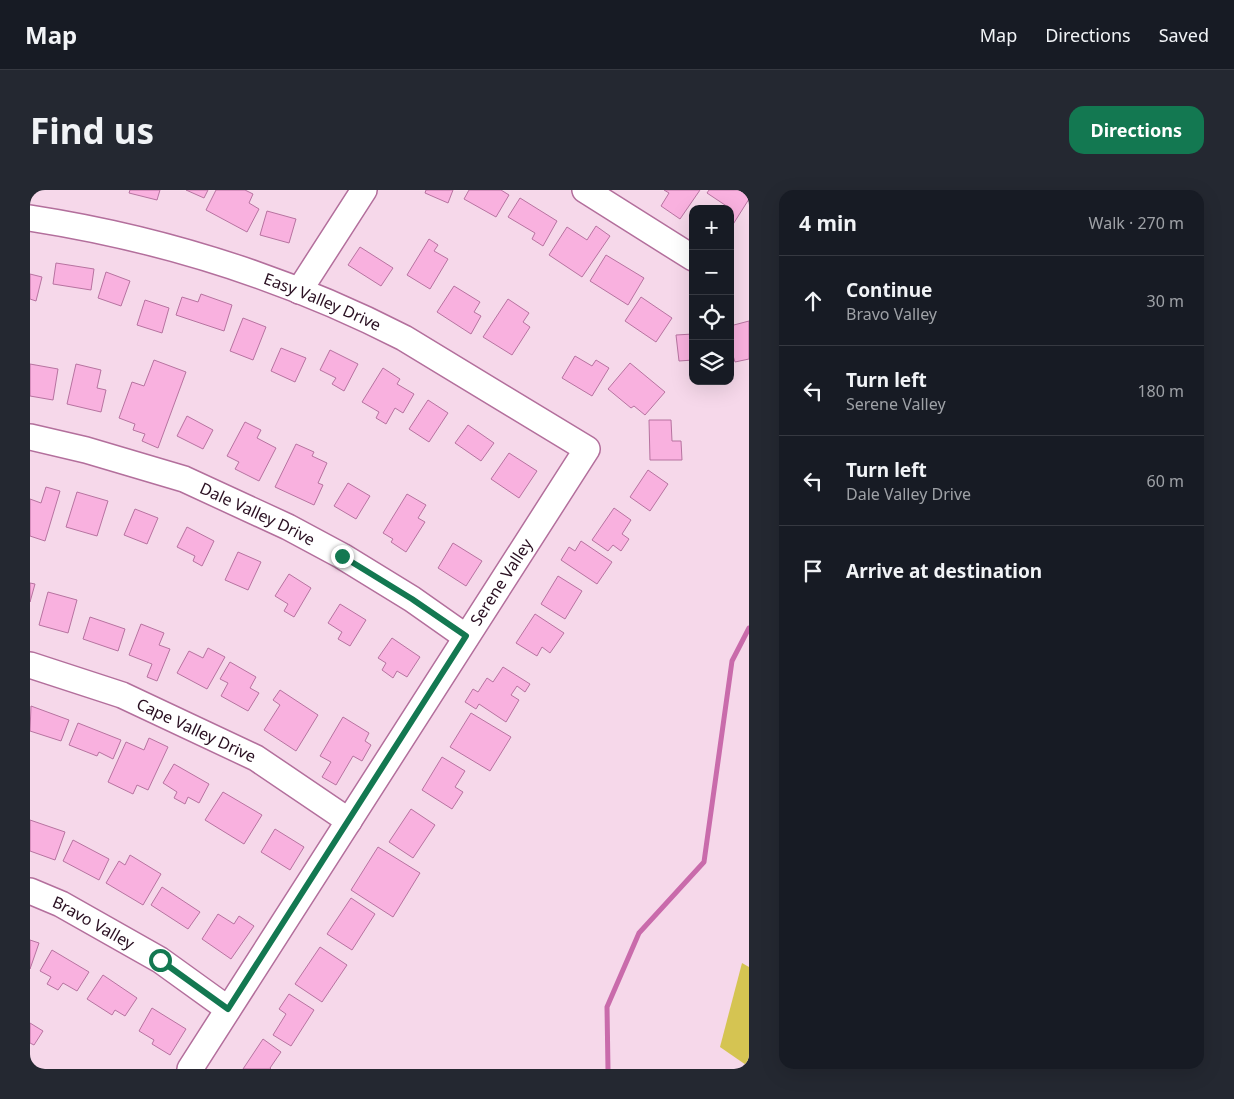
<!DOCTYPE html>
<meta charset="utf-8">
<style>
body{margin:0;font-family:"Noto Sans",sans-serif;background:#242831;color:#f1f3f6}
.controls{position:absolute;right:15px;top:15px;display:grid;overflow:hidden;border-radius:10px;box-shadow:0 5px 20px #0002}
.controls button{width:45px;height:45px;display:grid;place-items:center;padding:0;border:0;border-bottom:1px solid #363941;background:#171b24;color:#f1f3f6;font:25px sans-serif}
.stop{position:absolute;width:15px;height:15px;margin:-11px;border:4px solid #137851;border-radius:50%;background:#fff}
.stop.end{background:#137851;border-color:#fff;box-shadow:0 1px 5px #0008}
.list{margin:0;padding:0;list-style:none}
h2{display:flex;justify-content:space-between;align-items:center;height:65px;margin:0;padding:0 20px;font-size:21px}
h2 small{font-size:16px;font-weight:400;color:#9ea1a6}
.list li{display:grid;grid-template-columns:32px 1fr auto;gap:15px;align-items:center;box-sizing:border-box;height:90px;padding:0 20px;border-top:1px solid #363941}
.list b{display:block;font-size:19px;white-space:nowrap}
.list p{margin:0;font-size:16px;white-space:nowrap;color:#9ea1a6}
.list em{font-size:16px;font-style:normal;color:#9ea1a6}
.icon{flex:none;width:28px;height:28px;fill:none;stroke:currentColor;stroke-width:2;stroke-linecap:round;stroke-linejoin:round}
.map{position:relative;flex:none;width:719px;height:879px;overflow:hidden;border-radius:15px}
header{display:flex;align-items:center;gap:30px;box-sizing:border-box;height:70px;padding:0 25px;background:#171b24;border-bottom:1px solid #363941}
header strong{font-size:24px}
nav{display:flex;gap:28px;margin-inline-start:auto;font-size:18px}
.intro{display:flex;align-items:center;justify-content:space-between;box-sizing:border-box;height:120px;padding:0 30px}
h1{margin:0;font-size:35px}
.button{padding:12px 22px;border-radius:15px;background:#137851;color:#fff;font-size:18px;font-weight:700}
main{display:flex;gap:30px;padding:0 30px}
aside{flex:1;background:#171b24;border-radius:15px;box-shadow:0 5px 20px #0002}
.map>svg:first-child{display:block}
.green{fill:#d5c452}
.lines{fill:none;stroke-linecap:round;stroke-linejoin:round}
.stream{stroke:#c96bab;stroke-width:5}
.building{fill:#f9b1df;stroke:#b773a0}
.minor-casing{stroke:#b36f9c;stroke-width:28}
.minor{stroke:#fff;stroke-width:25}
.route{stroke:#137851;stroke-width:6}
.labels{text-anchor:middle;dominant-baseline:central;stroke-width:4;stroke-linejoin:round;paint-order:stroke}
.street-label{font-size:16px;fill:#290f21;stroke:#fff}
</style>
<header>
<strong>Map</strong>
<nav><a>Map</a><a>Directions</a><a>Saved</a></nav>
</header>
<div class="intro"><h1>Find us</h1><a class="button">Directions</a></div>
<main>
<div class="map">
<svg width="719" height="879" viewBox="0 0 719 879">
<rect width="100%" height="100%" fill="#f6d8ea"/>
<polygon class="green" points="712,773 719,777 719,877 690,857"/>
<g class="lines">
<polyline class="stream" points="578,879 577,817 609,743 674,672 702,471 719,438"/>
</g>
<g class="building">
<polygon points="100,0 130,0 127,10 99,3"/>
<polygon points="156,0 178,0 174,8"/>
<polygon points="186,0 215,0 223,4 219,13 229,19 217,42 176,20"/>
<polygon points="396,0 423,0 418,13 395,3"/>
<polygon points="439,0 471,0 479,5 466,27 434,9"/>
<polygon points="634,0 670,0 650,29 631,16 639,3"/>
<polygon points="679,0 716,0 719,2 719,9 702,36 700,35 700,19 697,19 698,17 677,3"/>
<polygon points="490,8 527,31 513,56 502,49 505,43 478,27"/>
<polygon points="237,21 266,29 259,53 230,45"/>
<polygon points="566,36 580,46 552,87 519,65 537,37 557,50"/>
<polygon points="399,49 408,55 404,61 418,69 400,99 377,85"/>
<polygon points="330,57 363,78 351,96 318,75"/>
<polygon points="576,65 614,88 598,115 560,91"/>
<polygon points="26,73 64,79 61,100 23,94"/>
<polygon points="76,82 100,91 91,116 68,108"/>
<polygon points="0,84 12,87 6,111 0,109"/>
<polygon points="424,96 450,112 444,122 451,126 441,144 407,122"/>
<polygon points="171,104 202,115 194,141 146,125 152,107 168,112"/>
<polygon points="611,107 642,128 626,152 595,131"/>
<polygon points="478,109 499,123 493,132 500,137 482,165 453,147"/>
<polygon points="115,110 139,118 132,143 107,135"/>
<polygon points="213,128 236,137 223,170 200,161"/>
<polygon points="719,131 719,169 705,172 700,156 700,136"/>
<polygon points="663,144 663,170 649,171 646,145"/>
<polygon points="251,158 276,168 265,192 241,181"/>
<polygon points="300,160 328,174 314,201 302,194 306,188 290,180"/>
<polygon points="545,166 562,176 566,170 579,178 562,206 532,188"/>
<polygon points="124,170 156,182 128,258 112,251 115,244 103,240 105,234 89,228 102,192 114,196"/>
<polygon points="600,173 635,202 615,225 604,216 601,218 578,199"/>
<polygon points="0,174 28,179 23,210 0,206"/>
<polygon points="46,174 71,180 67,198 76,200 71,222 37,214"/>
<polygon points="353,178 370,189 367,194 384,204 373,223 365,218 356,234 346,228 349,222 332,212"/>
<polygon points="398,210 418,223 399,252 379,239"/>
<polygon points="157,226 183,240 173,259 147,246"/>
<polygon points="619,230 641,230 642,251 651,251 652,270 620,270"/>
<polygon points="215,232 231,240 227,248 246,258 229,291 205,279 209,272 197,266"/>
<polygon points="438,235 464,253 451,271 425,253"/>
<polygon points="266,254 284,262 282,266 297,273 288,293 293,295 284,315 245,297"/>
<polygon points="479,263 507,281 489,308 461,289"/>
<polygon points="618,280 638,294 620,321 600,307"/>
<polygon points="318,293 340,306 326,329 304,316"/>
<polygon points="16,297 30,301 15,351 0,346 0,309 11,313"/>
<polygon points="47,302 78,311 67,346 36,337"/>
<polygon points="377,304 396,315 388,328 395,332 376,362 361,352 363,349 353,343"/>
<polygon points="584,318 601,330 592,344 599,349 591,361 583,355 578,361 562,350"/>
<polygon points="105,319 128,328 117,354 94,345"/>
<polygon points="157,337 184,351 172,376 163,371 165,366 147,357"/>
<polygon points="551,351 582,372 567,394 531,370 539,357 545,361"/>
<polygon points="423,353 452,371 436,396 408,378"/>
<polygon points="208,362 231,372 218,400 195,390"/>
<polygon points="259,384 281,398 264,427 254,421 258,414 245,406"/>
<polygon points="528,386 552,401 535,429 511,414"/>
<polygon points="0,393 5,394 0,412"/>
<polygon points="18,402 47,410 38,443 9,435"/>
<polygon points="310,414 336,430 320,456 308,449 312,442 298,433"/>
<polygon points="505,424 534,443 520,463 512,457 507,466 486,453"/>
<polygon points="60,427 95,439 88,461 53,449"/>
<polygon points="111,434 134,443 129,455 140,459 127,491 117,487 122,474 99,465"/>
<polygon points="362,448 390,467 377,487 367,481 363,488 352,480 356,473 348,468"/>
<polygon points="178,458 195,467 177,499 147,483 159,461 173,468"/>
<polygon points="200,472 226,487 220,498 229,503 218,521 191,506 198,493 190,489"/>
<polygon points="473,477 500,494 495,502 487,496 481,505 489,510 476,532 449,514 446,519 435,512 443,499 448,502 457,488 463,492"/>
<polygon points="250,500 288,525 266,561 234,540 250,515 243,510"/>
<polygon points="1,516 39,530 31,551 0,541"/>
<polygon points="441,523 481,547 460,581 420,557"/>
<polygon points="313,527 339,543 335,551 341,555 332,571 323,566 306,595 292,587 301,572 290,566"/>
<polygon points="48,533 91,550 83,569 69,562 67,566 39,555"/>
<polygon points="119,548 138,557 118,600 107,595 103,604 78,592 96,552 114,560"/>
<polygon points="412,567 435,581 425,597 433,602 422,619 392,600"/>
<polygon points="144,574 179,594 169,613 158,607 155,614 144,608 147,602 133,593"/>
<polygon points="193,602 232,625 214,654 175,630"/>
<polygon points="381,619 405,635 383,668 359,652"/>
<polygon points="0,630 35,642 25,670 0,661"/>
<polygon points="245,639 274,657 260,680 231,662"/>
<polygon points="43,650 79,669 69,690 33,671"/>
<polygon points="348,657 390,683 363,727 321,700"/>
<polygon points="100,665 131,684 113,715 76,693 89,671 95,675"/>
<polygon points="132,697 170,722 158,739 121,715"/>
<polygon points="321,708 345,724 322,760 297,744"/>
<polygon points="188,724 204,734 209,726 224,736 201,769 172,749"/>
<polygon points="0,750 9,753 0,779"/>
<polygon points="290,757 317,775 292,812 265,794"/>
<polygon points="22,760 59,782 47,801 33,793 28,800 17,794 21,787 10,781"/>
<polygon points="73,785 107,808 95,826 85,820 82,825 57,809"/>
<polygon points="259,804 284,820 261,856 243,845 256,824 249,819"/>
<polygon points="122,818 156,839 140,865 122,854 124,850 109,841"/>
<polygon points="0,833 13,841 4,855 0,853"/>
<polygon points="233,849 251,862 240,878 241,879 213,879"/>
</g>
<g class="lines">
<g class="minor-casing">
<g id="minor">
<polyline points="555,0 663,68"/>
<path id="s1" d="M0,28C129,48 257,88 374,148L557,259L160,879"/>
<polyline points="269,101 334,0"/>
<path id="s2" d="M0,247L56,260L154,289L258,337L312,366L382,409L436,447"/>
<path id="s3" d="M0,475L92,505L226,568L319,631"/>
<path id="s4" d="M0,701L31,714L130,770L198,819"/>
</g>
</g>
<use href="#minor" class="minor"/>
</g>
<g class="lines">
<polyline class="route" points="130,770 198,819 436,446 382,409 312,366"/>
</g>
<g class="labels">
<g class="street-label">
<text stroke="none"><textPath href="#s1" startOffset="305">Easy Valley Drive</textPath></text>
<text stroke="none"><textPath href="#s2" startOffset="241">Dale Valley Drive</textPath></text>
<text transform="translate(471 392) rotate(-57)">Serene Valley</text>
<text stroke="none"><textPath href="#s3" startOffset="179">Cape Valley Drive</textPath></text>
<text stroke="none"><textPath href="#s4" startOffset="71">Bravo Valley</textPath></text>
</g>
</g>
</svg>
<div class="controls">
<button>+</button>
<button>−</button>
<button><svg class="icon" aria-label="locate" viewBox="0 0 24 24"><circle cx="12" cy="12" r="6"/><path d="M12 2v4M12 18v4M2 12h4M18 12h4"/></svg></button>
<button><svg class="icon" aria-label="layers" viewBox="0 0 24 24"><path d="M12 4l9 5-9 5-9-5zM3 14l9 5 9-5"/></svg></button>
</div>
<div class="stop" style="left:130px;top:770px"></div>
<div class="stop end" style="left:312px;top:366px"></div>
</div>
<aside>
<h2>4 min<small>Walk · 270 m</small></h2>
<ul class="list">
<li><svg class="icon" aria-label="ahead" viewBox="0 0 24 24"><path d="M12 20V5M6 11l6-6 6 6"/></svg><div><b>Continue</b><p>Bravo Valley</p></div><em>30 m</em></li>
<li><svg class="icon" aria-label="left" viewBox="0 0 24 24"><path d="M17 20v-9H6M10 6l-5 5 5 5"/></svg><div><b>Turn left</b><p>Serene Valley</p></div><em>180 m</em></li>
<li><svg class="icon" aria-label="left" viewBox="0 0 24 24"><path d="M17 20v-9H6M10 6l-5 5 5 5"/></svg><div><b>Turn left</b><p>Dale Valley Drive</p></div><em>60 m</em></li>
<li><svg class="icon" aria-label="arrive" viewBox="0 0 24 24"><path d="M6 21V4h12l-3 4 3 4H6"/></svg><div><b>Arrive at destination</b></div></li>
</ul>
</aside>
</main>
